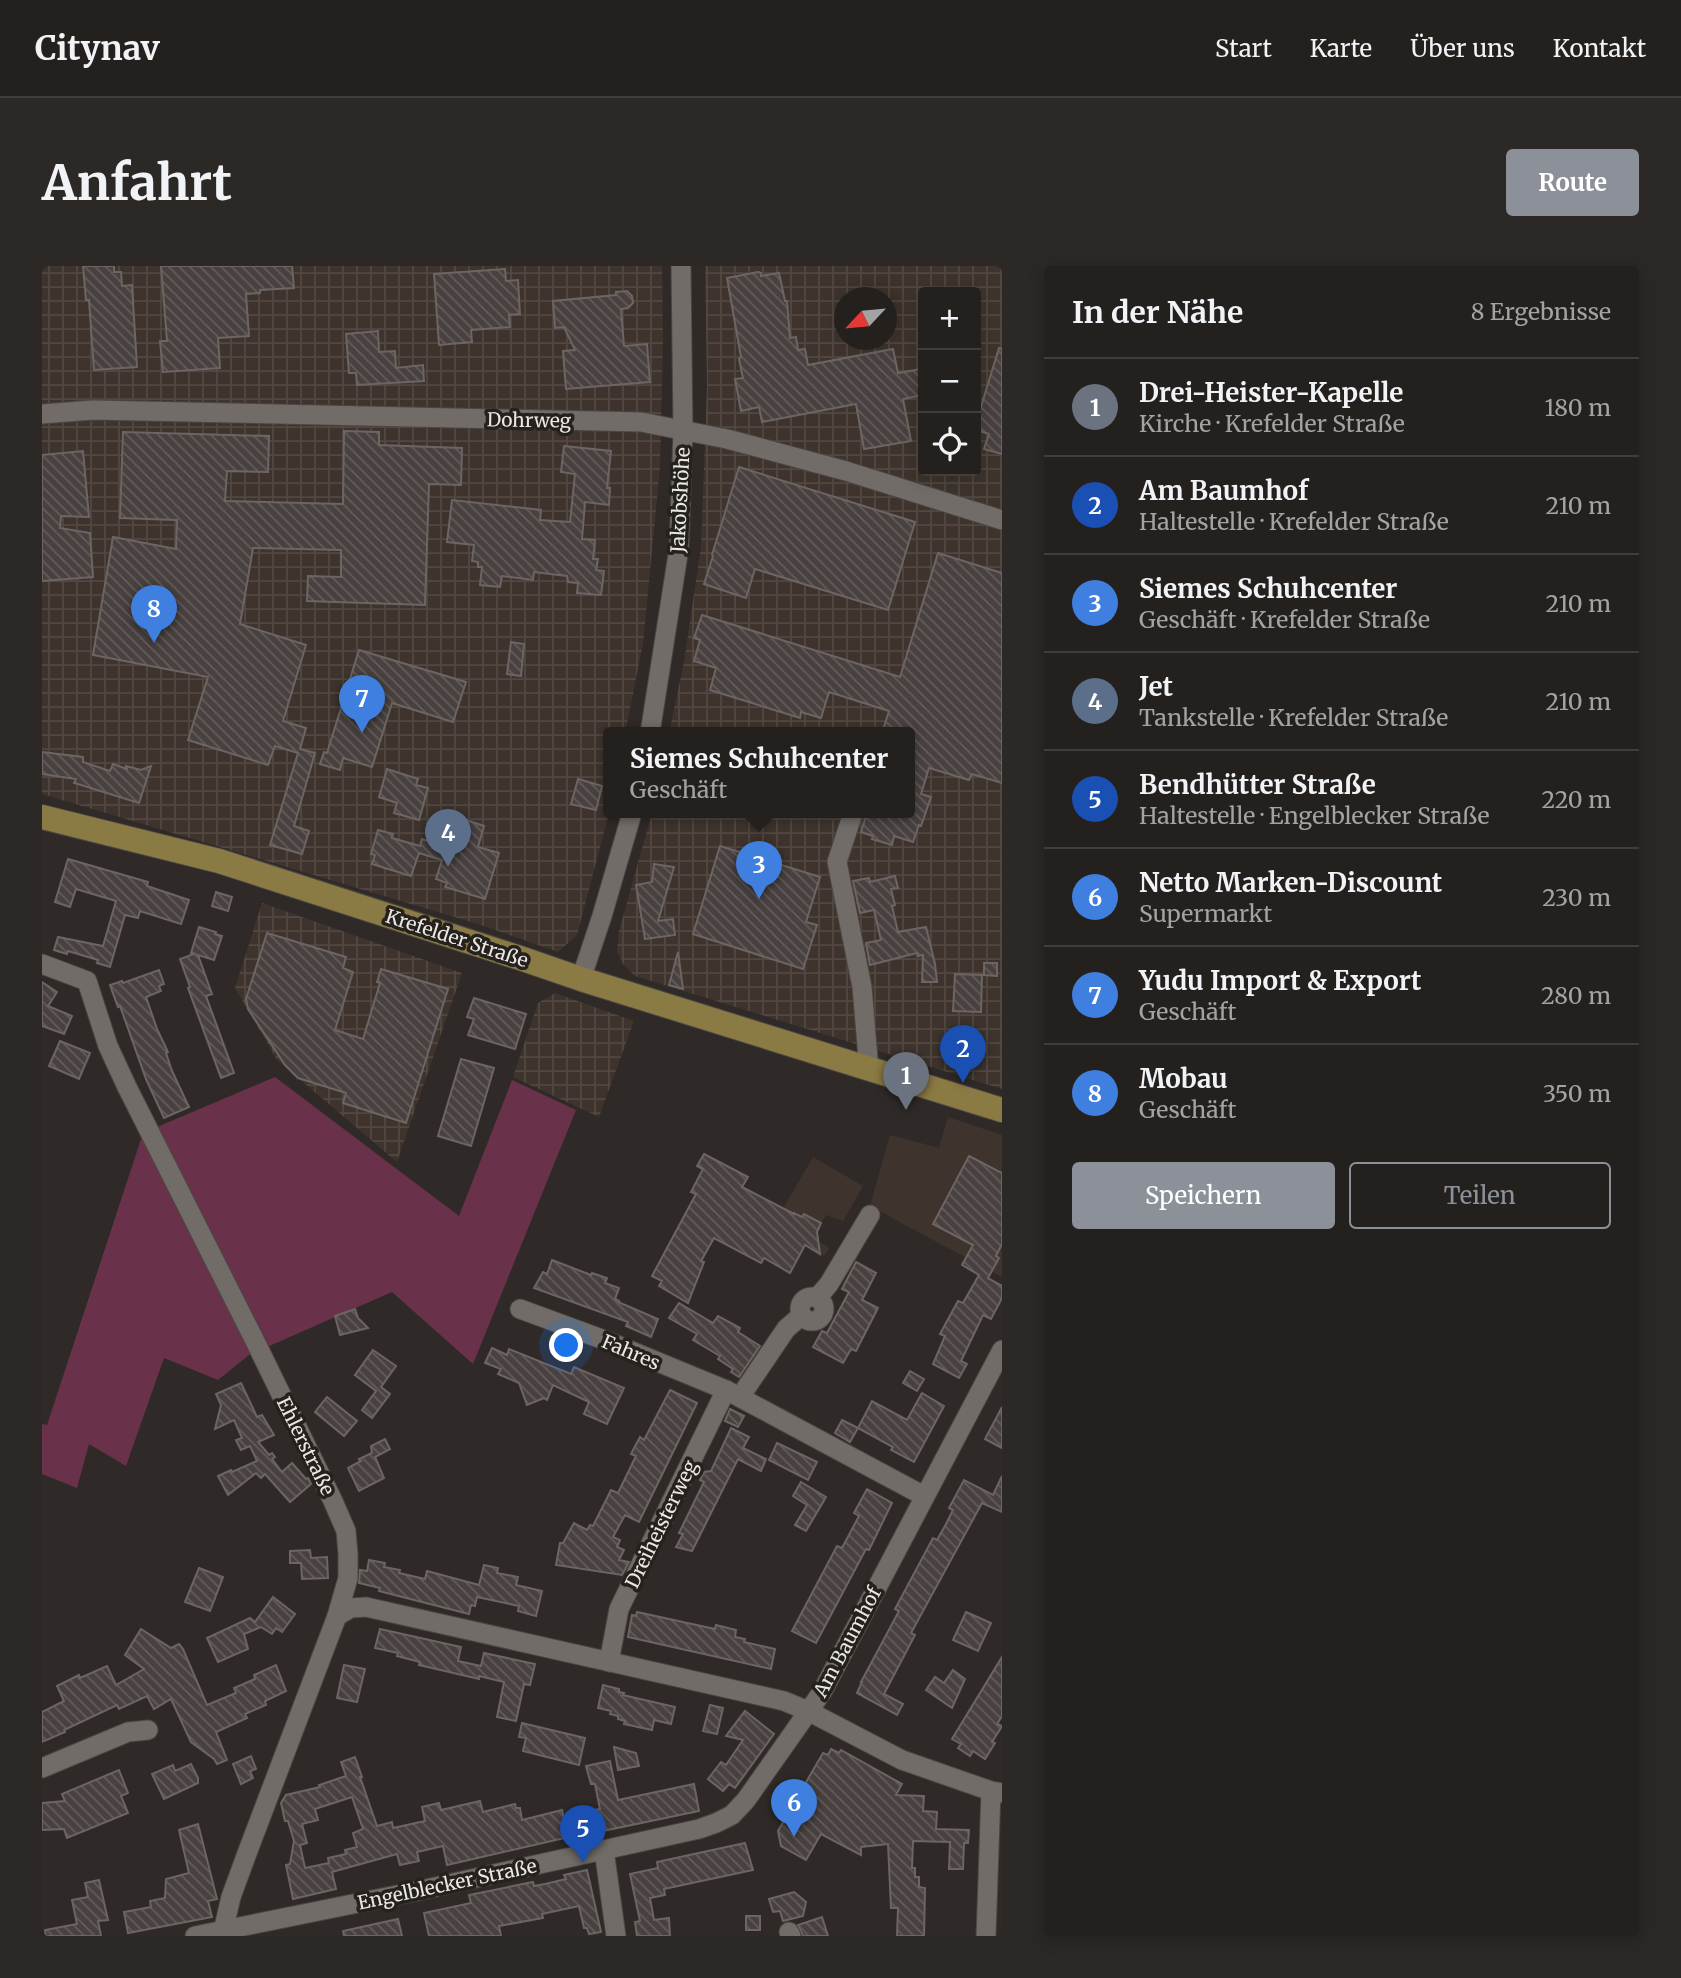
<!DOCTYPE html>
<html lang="de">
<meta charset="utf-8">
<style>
body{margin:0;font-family:Merriweather,serif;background:#2b2826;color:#f1f3f6}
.controls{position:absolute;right:21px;top:21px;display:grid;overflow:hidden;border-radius:7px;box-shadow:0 4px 18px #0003}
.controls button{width:63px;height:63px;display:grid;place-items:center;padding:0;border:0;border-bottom:2px solid #403e3b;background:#23201d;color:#f1f3f6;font:35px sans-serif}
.compass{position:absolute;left:792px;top:21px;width:63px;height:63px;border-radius:50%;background:#23201d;box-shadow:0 4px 18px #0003;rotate:244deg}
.you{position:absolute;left:525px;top:1080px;width:24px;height:24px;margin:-18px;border:5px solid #fff;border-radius:50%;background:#1a73e8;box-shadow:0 0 0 10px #1a73e833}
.badge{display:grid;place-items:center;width:46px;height:46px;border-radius:50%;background:#8c9099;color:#fff;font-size:23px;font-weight:700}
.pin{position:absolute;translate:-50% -58px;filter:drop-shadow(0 2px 4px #0008)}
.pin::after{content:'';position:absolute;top:37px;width:24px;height:21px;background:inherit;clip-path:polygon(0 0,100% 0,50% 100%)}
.popup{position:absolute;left:561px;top:461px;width:312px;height:91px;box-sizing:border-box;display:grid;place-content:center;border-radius:7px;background:#23201d;filter:drop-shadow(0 2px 5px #0005);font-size:23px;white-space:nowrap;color:#a3a3a4}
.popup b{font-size:26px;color:#f1f3f6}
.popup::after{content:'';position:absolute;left:50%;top:100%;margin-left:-14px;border:14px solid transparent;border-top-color:#23201d}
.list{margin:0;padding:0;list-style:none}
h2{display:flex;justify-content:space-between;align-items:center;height:91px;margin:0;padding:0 28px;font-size:30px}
h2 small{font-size:23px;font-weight:400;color:#a3a3a4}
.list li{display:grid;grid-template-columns:46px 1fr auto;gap:21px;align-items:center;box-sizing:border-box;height:98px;padding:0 28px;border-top:2px solid #403e3b}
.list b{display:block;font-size:26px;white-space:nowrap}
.list p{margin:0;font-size:23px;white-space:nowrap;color:#a3a3a4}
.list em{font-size:23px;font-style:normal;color:#a3a3a4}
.actions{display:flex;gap:14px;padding:21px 28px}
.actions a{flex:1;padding:16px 0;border:2px solid #8c9099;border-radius:7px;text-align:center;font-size:24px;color:#8c9099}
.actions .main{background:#8c9099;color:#fff}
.icon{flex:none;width:38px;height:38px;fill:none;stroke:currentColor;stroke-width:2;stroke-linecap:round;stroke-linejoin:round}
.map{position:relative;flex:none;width:960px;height:1670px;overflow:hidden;border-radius:7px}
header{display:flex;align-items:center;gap:42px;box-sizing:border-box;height:98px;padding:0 35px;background:#23201d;border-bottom:2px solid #403e3b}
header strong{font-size:33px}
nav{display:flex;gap:38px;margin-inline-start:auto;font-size:24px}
.intro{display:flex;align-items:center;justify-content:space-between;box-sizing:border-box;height:168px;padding:0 42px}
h1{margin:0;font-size:49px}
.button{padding:18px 32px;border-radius:7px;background:#8c9099;color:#fff;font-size:24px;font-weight:700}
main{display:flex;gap:42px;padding:0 42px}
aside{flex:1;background:#23201d;border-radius:7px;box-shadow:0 4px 18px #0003}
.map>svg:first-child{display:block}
.built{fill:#3e342d}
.industrial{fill:url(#industrial-grid);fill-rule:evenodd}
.green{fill:#69324a}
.building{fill:url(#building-back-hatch);stroke:#6c6564;stroke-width:2;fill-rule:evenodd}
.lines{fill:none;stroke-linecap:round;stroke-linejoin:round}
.minor-casing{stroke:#4a4643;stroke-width:21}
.major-casing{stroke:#4a4643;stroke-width:26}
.minor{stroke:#716c68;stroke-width:19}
.major{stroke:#8a7a43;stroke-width:24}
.labels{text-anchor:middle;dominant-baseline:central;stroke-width:7;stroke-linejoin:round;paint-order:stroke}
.street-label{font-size:19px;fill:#eae7e5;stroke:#25211d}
</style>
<header>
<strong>Citynav</strong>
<nav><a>Start</a><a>Karte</a><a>Über uns</a><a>Kontakt</a></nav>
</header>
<div class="intro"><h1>Anfahrt</h1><a class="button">Route</a></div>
<main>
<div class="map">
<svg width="960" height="1670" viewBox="0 0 960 1670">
<defs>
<pattern id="industrial-grid" width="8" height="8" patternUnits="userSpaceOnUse" patternTransform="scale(1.75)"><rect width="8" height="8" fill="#3e342d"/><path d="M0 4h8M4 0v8" fill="none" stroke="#514841"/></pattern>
<pattern id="building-back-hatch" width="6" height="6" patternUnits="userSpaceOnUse" patternTransform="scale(1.75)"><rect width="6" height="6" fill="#484140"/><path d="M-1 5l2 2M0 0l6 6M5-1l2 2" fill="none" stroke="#635c5b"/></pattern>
</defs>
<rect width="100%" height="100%" fill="#2f2a27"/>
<g class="built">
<polygon points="906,851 960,869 960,1011 828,940 848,869 897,882"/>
<polygon points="771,891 821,920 801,955 784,949 779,957 774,968 776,975 787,982 782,990 764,978 748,1007 722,992 743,952 738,948"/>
</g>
<g class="industrial">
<polygon points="0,0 620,0 621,74 618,201 601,378 583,467 566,467 567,547 535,669 516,686 436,658 0,528"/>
<path d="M663,0H960V823L593,710L581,698L575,685L577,665L610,547H868V467H627L642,396L659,281L665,120ZM881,26H934V205H881ZM802,32H844V74H802Z"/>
<polygon points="220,637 420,707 355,896 235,794 193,722"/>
<polygon points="513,727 592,755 557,851 471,811 496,737"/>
</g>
<polygon class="green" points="233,811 417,950 470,814 534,844 431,1098 350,1026 207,1089 176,1114 122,1092 84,1200 47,1178 35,1222 0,1208 0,1158 5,1159 101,867"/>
<g class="building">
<polygon points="41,0 72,0 72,6 79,6 80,20 90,19 95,101 52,104 47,34 44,34"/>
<polygon points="119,0 250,0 252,22 218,24 218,27 204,28 207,70 176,72 178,102 121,106 118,75 125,75"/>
<polygon points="463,3 464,15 476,14 478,48 467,49 468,61 429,64 430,76 397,79 392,8"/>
<polygon points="716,6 719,7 719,10 737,7 743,35 745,35 748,72 754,71 756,84 763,83 766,99 851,83 856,107 879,103 881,105 881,129 861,133 869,175 822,183 814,138 720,156 717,141 699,145 693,113 701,112 697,93 699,91 685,12"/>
<polygon points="585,25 590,30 591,37 586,42 579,43 582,80 605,78 608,116 524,123 521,85 533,84 522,61 513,62 511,35 574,29 574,26"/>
<polygon points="336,65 337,86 353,85 354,102 381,99 382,115 315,119 314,107 307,107 304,68"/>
<polygon points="957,82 960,83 960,188 942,183 947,168 934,164 934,157"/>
<polygon points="302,165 337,166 337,179 420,182 419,219 387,218 383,339 265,335 266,310 299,311 299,284 211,282 198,358 264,379 241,455 264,462 258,483 273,487 252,560 267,565 260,588 228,579 256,487 233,480 226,499 146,474 166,411 51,389 71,271 134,283 135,254 78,252 81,166 227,170 226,206 185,205 183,235 301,238"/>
<polygon points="522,180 569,185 565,222 568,222 567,239 543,236 540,273 553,274 551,293 556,293 554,304 562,305 559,329 535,327 536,317 526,316 525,310 492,306 491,314 460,310 458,321 438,319 440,301 436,301 436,296 430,295 432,279 405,276 410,234 499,244 498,254 528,256 533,208 519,206"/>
<polygon points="41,185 47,251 19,250 18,262 48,267 51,311 0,315 0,189"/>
<polygon points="697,201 873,256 846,344 713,303 704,332 662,318 671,290 670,289"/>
<polygon points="896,287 960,307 960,517 930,508 927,514 887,502 879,528 889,531 879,560 877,559 871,576 852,570 850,579 830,573 831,570 819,566 825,547 867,547 867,467 840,467 847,445 787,426 779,452 759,446 758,452 668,424 674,402 652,395 658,374 652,372 660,349 858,411"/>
<polygon points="469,376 482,378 479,410 465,408"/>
<polygon points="317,384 424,416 411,456 350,437 330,501 301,492 298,504 278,498 282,486 285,487"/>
<polygon points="0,486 41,491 41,496 68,505 71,498 85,503 84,500 99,504 109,500 97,537 32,517 34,513 0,508"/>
<polygon points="345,503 376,513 374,519 386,522 377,554 352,547 355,537 337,531"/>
<polygon points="536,513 560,520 554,544 529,538"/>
<polygon points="424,554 442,560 436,581 457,587 443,633 403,621 405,617 394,613 400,594 377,587 369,610 330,598 333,589 329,588 336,564 351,568 350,572 378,580 380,573 404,581 406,573 414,575 419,558 423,559"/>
<polygon points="678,580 778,611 764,656 775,659 761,703 651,668"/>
<polygon points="26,593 106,616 105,620 147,634 139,658 98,645 96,652 83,649 68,701 55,697 56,694 26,685 25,688 12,684 16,671 61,680 74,635 34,623 28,641 13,636"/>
<polygon points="612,598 632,601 616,655 631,653 633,669 603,673 594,619 610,616"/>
<polygon points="853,610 856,622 849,623 853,639 850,640 856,666 884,661 893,698 895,716 880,716 881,689 876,690 875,687 828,699 824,677 839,674 832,644 818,647 811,615 827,612 828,616"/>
<polygon points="174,626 190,631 186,645 170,640"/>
<polygon points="157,661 174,666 173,668 180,670 172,694 156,689 170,728 164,730 192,807 179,812 146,722 148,721 138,693 152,688 149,687"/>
<polygon points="225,667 304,691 301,702 311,706 293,764 321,773 338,717 335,716 339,703 406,723 364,857 301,837 304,827 256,812 243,799 206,743 204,733"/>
<polygon points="636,686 641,723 627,719"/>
<polygon points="942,697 955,697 955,710 942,709"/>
<polygon points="117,704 122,718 117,720 119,725 104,731 115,763 126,786 124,787 130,805 147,841 122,852 104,813 78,740 76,741 68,719 80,715 81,717"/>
<polygon points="913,708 940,709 939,746 911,745"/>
<polygon points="0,716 15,726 6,740 30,750 22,768 0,760"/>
<polygon points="432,732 484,748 473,783 426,769 432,753 425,751"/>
<polygon points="18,775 48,787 37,813 7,800"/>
<polygon points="419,793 452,802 429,880 396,870"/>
<polygon points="662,888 706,911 700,921 752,948 752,947 760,951 762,948 779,957 775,966 778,988 763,979 748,1007 722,992 719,997 672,972 659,995 662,996 646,1037 617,1020 620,1015 610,1010 654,928 649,926 661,903 655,900"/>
<polygon points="927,890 960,907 960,978 954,990 957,992 946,1012 960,1020 960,1032 949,1053 941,1049 919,1095 925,1098 917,1112 891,1098 903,1070 898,1068 916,1035 921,1037 937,1009 920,999 931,979 891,958"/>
<polygon points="510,994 549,1009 550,1007 565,1012 563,1017 577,1022 573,1033 577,1035 576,1036 616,1053 609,1071 584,1060 586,1056 492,1022 501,1006 505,1008"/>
<polygon points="814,996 834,1007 820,1034 836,1042 814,1085 809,1083 801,1097 771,1081 780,1065 785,1067 807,1026 800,1023"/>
<polygon points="637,1037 671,1057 676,1050 698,1062 696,1066 718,1080 697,1111 689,1106 691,1103 676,1093 678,1090 651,1074 655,1068 627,1052"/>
<polygon points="313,1043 316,1052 326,1062 298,1069 293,1050"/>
<polygon points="450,1082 465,1089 467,1083 529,1108 532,1101 582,1122 565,1158 542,1148 547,1136 511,1119 505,1134 502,1132 485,1139 477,1117 456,1108 459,1103 443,1097"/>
<polygon points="331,1084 354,1100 339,1121 348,1128 330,1152 320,1144 334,1125 313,1109"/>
<polygon points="868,1105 882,1113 875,1125 861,1117"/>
<polygon points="199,1117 215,1151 220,1149 232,1169 216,1176 227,1189 230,1187 233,1191 230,1193 240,1206 250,1197 264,1213 266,1212 269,1218 248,1236 223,1208 219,1212 214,1207 186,1229 176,1210 189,1204 190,1206 215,1195 208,1180 199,1184 194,1174 200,1172 192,1154 173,1163 179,1139 174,1128"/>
<polygon points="628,1124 655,1137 597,1256 583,1249 571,1271 578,1274 575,1281 582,1284 577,1294 587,1296 580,1309 514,1299 518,1277 521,1277 532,1257 545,1264 548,1259 551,1260 569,1224 576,1227 594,1190 589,1188 598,1171 602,1174"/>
<polygon points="880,1127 902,1140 872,1196 849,1184 851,1181 816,1162 830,1135 865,1154"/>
<polygon points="285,1131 315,1155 302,1170 273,1146"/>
<polygon points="960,1141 960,1182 943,1173"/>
<polygon points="688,1143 702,1150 696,1161 683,1155"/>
<polygon points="800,1154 816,1162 808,1176 793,1167"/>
<polygon points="689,1162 707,1171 701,1182 724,1193 719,1205 696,1193 650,1285 634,1281 641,1268 637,1267 662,1216 658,1214 662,1206 669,1205"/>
<polygon points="343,1173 348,1183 333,1191 342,1212 317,1225 306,1202 319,1195 317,1193 330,1187 329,1180"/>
<polygon points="735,1177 775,1196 766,1214 727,1194"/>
<polygon points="960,1210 960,1246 940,1237 869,1367 873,1369 842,1428 861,1438 855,1449 815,1427 820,1416 819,1416 857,1345 853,1343 891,1272 895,1274 904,1258 911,1244 907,1242 922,1214 951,1229"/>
<polygon points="759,1216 784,1231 764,1265 753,1259 765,1239 751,1230"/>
<polygon points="825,1223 850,1237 827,1284 824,1283 774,1377 750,1365 795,1280 800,1282 817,1250 812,1247"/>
<polygon points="268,1284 269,1292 285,1291 286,1312 260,1313 259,1297 248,1297 248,1285"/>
<polygon points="327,1294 343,1297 342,1301 358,1304 357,1307 383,1313 385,1305 437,1319 442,1299 456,1302 455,1307 476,1311 474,1319 500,1325 494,1350 476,1345 477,1340 435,1331 433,1340 429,1339 427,1348 337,1325 338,1322 317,1317 318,1304 325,1305"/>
<polygon points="157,1302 181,1311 168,1345 143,1336"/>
<polygon points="231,1331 253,1348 240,1366 234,1362 230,1368 219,1361 202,1368 206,1383 176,1396 165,1372 208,1352 213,1356"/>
<polygon points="595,1346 673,1363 674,1359 694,1364 693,1371 703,1373 702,1376 733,1383 729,1403 586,1371 590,1349 594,1350"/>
<polygon points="924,1346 949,1357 936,1385 911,1374"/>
<polygon points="99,1363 129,1382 137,1378 141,1383 165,1439 194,1427 192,1422 213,1413 212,1409 234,1399 244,1425 223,1435 224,1439 203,1448 205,1452 174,1466 185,1494 175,1498 172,1493 149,1476 129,1433 112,1443 105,1430 77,1443 75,1439 22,1464 23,1466 0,1476 0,1446 22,1435 15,1420 37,1409 38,1412 65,1400 74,1419 102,1403 83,1389"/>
<polygon points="338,1363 419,1381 416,1395 439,1400 442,1387 493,1398 488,1419 482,1418 474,1455 455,1451 462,1416 437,1410 437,1413 377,1399 378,1396 355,1390 356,1387 333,1382"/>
<polygon points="960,1391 960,1450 955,1458 960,1460 950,1476 953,1477 943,1493 931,1485 928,1490 916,1482 919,1478 910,1473"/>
<polygon points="302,1399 323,1403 315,1436 295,1432"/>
<polygon points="911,1404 923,1413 910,1442 884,1424 893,1411 902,1417"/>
<polygon points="561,1419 577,1423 577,1426 582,1427 581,1429 633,1441 629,1458 612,1454 610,1464 582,1458 583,1455 576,1453 576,1450 568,1448 569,1445 556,1442"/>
<polygon points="668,1439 681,1442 675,1468 661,1465"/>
<polygon points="703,1445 732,1468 693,1522 687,1518 681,1525 666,1513 679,1496 684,1499 701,1474 684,1470"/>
<polygon points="480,1457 543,1472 537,1499 481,1485 484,1472 477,1471"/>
<polygon points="572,1481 594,1487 597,1500 576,1504"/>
<polygon points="789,1483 797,1487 799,1484 860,1518 854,1529 882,1530 881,1545 895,1546 894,1563 927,1564 926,1577 922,1577 921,1603 907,1603 908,1576 871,1575 870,1602 873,1602 873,1611 877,1611 877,1621 883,1622 882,1670 855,1670 856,1642 849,1642 846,1578 819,1581 819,1589 779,1568 764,1594 739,1580 736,1565 744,1551 736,1546 744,1532 752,1537 781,1487 786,1489"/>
<polygon points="209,1490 214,1503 208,1505 211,1512 199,1518 191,1498"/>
<path d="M313,1491L320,1511H318L335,1560L350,1556L351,1562L383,1555L380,1541L397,1537L399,1544L438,1535L441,1546L473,1538L474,1542H478L480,1554L520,1544L527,1571L405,1599L401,1580L375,1586L377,1595L358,1599L355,1588L290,1606L294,1623L251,1633L244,1599L248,1598L252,1575L246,1555H243L239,1537L244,1529L278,1521L277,1519L304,1510L299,1496ZM310,1531L321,1563L311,1567L315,1581L303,1584L304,1588L286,1592L287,1597L263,1602L258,1579L265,1577L260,1558L276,1554L273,1543Z"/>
<polygon points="568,1495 576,1534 652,1518 657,1545 556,1566 552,1544 558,1543 553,1518 549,1518 544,1500"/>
<polygon points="149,1498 156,1512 156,1517 122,1533 110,1508 131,1499 133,1505"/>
<polygon points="77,1504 86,1527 79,1530 86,1547 25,1572 22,1563 0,1564 0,1537 23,1535 20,1528"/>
<polygon points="156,1558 175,1633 166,1635 170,1651 86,1667 82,1646 109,1641 108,1635 123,1632 124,1613 147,1607 137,1564"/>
<polygon points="703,1577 711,1604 622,1623 623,1629 608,1632 612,1654 627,1652 628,1670 595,1670 593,1656 598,1655 588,1608 616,1602 615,1596"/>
<polygon points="545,1604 559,1666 547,1668 545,1662 542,1662 537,1640 500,1648 501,1652 457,1660 459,1670 387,1670 382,1647 429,1637 427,1629 491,1616 492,1620 503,1618 524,1613 522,1609"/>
<polygon points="57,1614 66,1654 56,1655 59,1670 4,1670 3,1664 35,1658 30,1634 46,1631 43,1617"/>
<polygon points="752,1626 764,1636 761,1650 741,1655 738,1645 731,1646 727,1633"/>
<rect x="704" y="1650" width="14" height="14"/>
<polygon points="780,1651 786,1670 761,1670 756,1659"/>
<polygon points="356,1653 360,1670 302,1670 301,1665"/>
</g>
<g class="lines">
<g class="minor-casing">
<g id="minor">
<polyline points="0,148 51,144 599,156 685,173 804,205 960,254"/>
<polyline points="608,467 637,282 641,165 639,0"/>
<polyline points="811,547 795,596 820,721 827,804"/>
<polyline points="0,698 45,715 66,780 85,821 214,1077 291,1235 304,1265 306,1288 306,1312 295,1350 204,1590 189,1631 180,1670"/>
<polyline points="539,713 560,650 590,547"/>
<circle cx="770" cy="1043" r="12"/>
<polyline points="775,1032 787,1018 828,949"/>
<polyline points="478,1043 565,1075 684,1124 882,1230"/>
<polyline points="698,1131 744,1063 760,1049"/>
<polyline points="295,1350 309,1342 324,1341 742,1435 766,1445 860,1494 949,1525 960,1527"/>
<polyline points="567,1396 577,1343 684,1124"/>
<polyline points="0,1502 86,1466 106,1464"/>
<polyline points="562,1584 574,1670"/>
<polyline points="747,1666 749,1670"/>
<polyline points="153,1670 375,1625 657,1563 674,1557 690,1549 704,1534 780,1426 960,1084"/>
<polyline points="944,1670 949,1525"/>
</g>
</g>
<g class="major-casing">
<polyline id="major" points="0,551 177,595 478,692 539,713 960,844"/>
</g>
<use href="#minor" class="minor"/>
<use href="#major" class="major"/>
</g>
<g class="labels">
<g class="street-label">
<text transform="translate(487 154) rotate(1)">Dohrweg</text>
<text transform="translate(638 234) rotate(-87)">Jakobshöhe</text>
<text transform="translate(415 672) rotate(18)">Krefelder Straße</text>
<text transform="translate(589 1086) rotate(23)">Fahres</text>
<text transform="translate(264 1180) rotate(64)">Ehlerstraße</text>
<text transform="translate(619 1258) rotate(-64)">Dreiheisterweg</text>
<text transform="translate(805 1376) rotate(-62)">Am Baumhof</text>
<text transform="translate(405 1618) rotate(-12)">Engelblecker Straße</text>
</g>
</g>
</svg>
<div class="controls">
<button>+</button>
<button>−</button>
<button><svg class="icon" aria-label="locate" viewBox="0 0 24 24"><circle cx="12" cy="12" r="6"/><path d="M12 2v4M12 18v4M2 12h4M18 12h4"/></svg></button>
</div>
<svg class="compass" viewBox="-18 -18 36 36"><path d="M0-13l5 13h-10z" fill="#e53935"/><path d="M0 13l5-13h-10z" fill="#a3a3a4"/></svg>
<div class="you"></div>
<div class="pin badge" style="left:864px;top:844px;background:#6b7280">1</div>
<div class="pin badge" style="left:921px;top:817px;background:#1a4fb4">2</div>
<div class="pin badge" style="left:717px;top:633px;background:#3f7fe0">3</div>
<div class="popup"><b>Siemes Schuhcenter</b>Geschäft</div>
<div class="pin badge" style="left:406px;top:601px;background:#5c6f8a">4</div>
<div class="pin badge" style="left:541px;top:1597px;background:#1a4fb4">5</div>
<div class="pin badge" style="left:752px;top:1571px;background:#3f7fe0">6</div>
<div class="pin badge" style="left:320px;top:467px;background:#3f7fe0">7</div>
<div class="pin badge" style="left:112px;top:377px;background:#3f7fe0">8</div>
</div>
<aside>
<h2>In der Nähe<small>8 Ergebnisse</small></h2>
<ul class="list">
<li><span class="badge" style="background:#6b7280">1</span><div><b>Drei-Heister-Kapelle</b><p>Kirche · Krefelder Straße</p></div><em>180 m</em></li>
<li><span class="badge" style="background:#1a4fb4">2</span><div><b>Am Baumhof</b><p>Haltestelle · Krefelder Straße</p></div><em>210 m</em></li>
<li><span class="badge" style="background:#3f7fe0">3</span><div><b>Siemes Schuhcenter</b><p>Geschäft · Krefelder Straße</p></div><em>210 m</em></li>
<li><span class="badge" style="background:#5c6f8a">4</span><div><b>Jet</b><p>Tankstelle · Krefelder Straße</p></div><em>210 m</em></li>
<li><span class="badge" style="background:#1a4fb4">5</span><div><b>Bendhütter Straße</b><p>Haltestelle · Engelblecker Straße</p></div><em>220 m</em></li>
<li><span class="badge" style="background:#3f7fe0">6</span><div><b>Netto Marken-Discount</b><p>Supermarkt</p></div><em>230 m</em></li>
<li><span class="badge" style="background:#3f7fe0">7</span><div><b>Yudu Import &amp; Export</b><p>Geschäft</p></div><em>280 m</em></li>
<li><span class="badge" style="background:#3f7fe0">8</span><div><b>Mobau</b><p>Geschäft</p></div><em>350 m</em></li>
</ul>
<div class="actions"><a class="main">Speichern</a><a>Teilen</a></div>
</aside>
</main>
